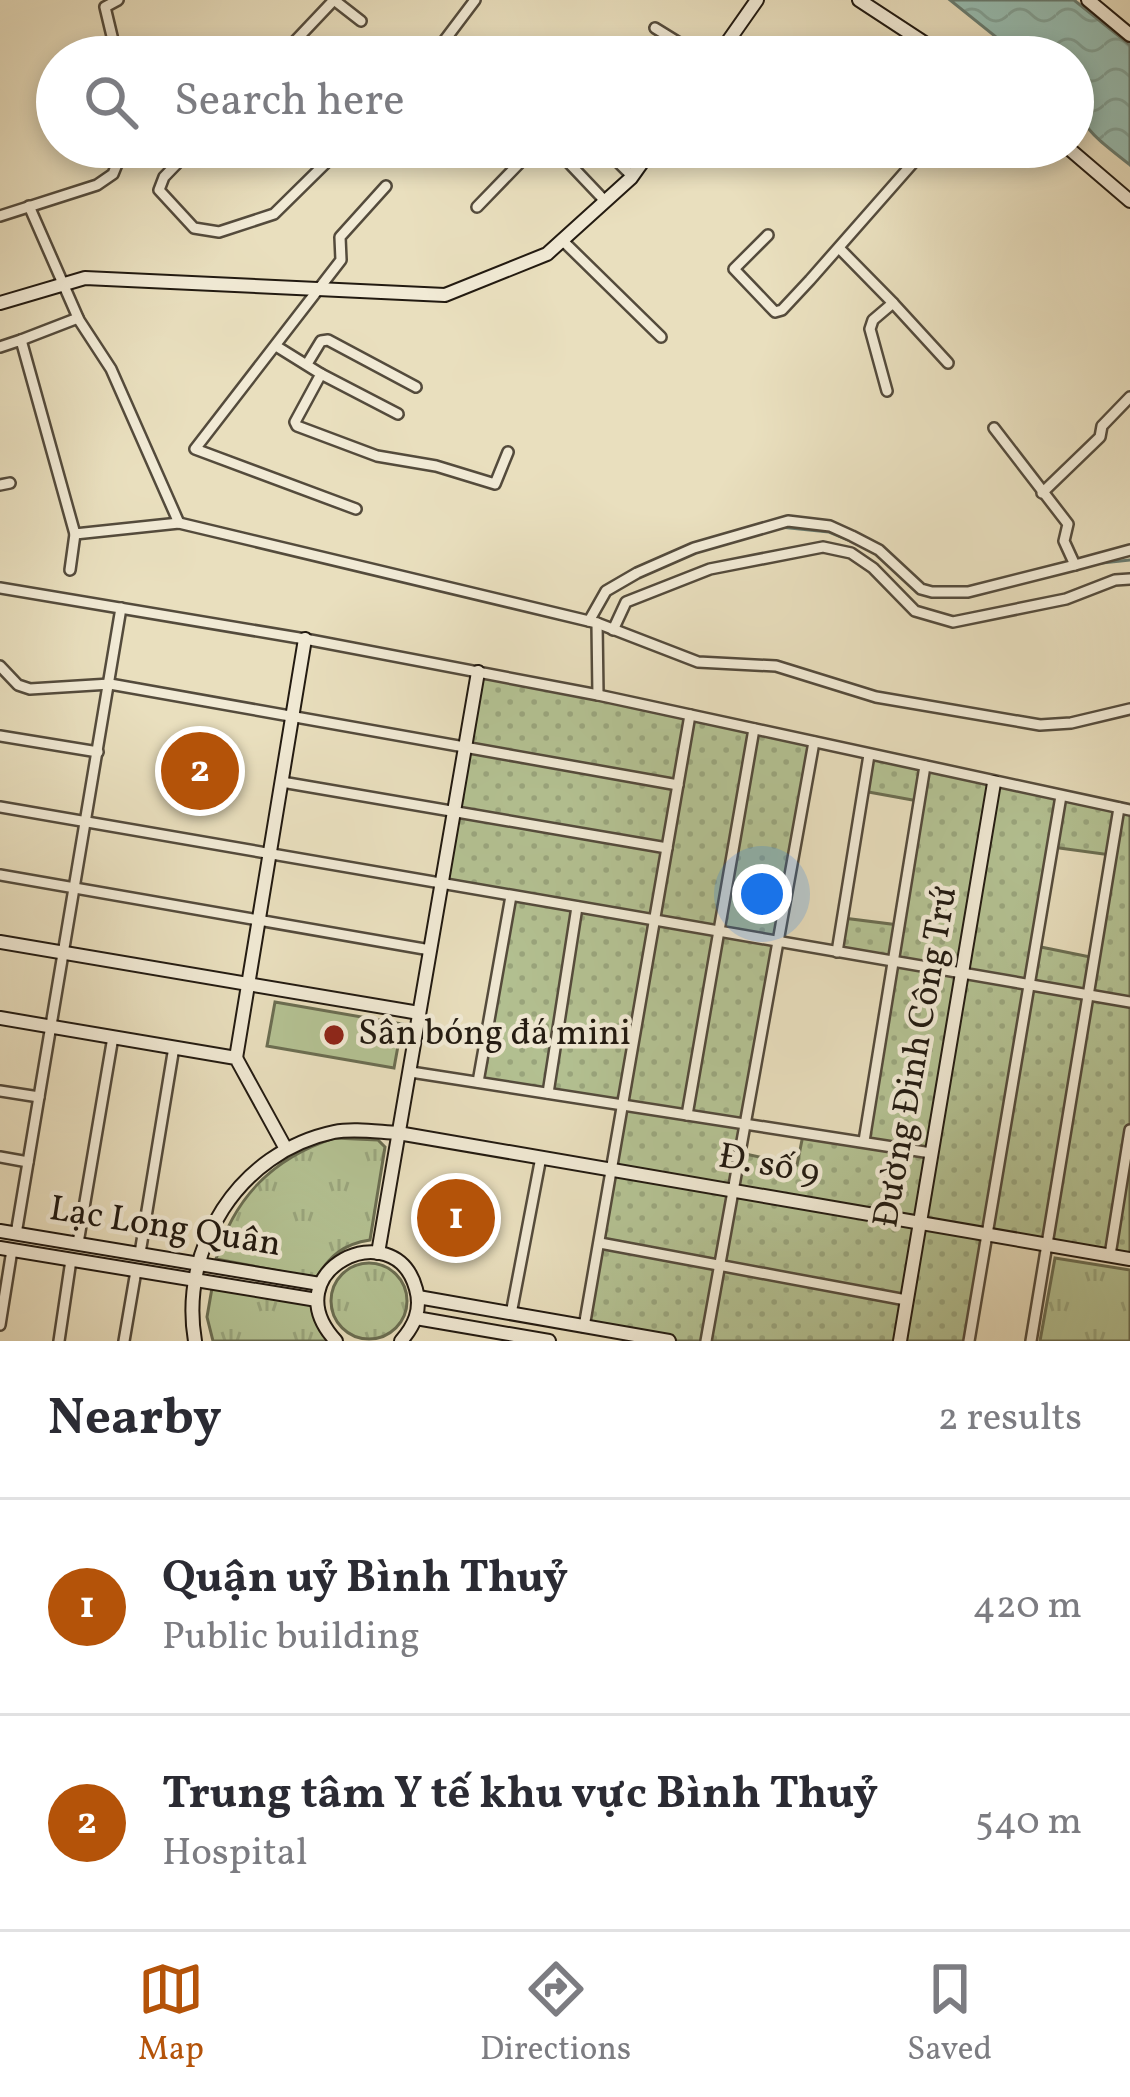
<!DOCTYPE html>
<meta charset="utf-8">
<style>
body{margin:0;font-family:Vollkorn,serif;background:#f2f2f3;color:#2b2b33}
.you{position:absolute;left:762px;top:894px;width:42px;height:42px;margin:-30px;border:9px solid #fff;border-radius:50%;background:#1a73e8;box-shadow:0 0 0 18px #1a73e833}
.badge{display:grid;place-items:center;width:78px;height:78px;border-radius:50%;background:#b45309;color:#fff;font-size:39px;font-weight:700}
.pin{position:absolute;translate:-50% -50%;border:6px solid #fff;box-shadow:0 3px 12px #0006}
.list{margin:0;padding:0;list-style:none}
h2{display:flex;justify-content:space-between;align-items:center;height:156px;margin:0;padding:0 48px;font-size:51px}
h2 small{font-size:39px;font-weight:400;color:#7c7c81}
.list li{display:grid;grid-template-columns:78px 1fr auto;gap:36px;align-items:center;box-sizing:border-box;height:216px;padding:0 48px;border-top:3px solid #e1e1e2}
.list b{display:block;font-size:45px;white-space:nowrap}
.list p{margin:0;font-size:39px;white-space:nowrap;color:#7c7c81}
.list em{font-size:39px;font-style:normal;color:#7c7c81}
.icon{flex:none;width:66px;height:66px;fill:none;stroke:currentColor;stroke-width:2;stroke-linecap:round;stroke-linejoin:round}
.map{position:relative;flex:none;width:1130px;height:1341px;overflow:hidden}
.search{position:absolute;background:#fff;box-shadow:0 6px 18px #0003;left:36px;right:36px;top:36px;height:132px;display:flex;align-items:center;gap:30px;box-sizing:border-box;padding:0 42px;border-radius:66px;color:#7c7c81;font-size:45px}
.sheet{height:588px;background:#fff}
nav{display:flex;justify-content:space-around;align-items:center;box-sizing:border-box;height:168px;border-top:3px solid #e1e1e2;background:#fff;font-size:33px;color:#7c7c81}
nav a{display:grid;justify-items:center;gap:6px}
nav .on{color:#b45309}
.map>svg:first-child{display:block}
.grass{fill:url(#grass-dots);stroke:#6b6e52;stroke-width:3;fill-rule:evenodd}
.park{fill:url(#park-tufts);stroke:#6b6e52;stroke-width:3}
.pitch{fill:#b4c293;stroke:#6b6e52;stroke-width:3}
.water{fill:url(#water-waves);stroke:#687c71;stroke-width:3}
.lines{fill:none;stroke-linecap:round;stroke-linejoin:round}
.stream{stroke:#687c71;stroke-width:3}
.street-casing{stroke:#544b3c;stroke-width:14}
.secondary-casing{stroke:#221a11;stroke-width:16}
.street{stroke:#f1ead5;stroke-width:9}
.secondary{stroke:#f1ead5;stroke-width:12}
.poi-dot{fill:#8f2418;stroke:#f1ead5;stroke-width:4.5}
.labels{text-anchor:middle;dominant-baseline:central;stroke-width:9;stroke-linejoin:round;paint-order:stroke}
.poi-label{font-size:36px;fill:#221a11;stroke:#f1ead5;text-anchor:start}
.street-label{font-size:36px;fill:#221a11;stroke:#f1ead5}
</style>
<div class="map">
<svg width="1130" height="1341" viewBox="0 0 1130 1341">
<defs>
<pattern id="grass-dots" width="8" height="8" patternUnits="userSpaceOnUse" patternTransform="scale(3)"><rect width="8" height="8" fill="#b4c293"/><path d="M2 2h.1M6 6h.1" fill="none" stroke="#9aa67e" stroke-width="1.8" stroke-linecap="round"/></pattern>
<pattern id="park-tufts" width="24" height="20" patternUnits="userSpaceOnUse" patternTransform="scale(3)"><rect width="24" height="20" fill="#b4c293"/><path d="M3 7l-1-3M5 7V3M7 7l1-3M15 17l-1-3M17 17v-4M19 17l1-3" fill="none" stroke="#9aa67e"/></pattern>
<pattern id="water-waves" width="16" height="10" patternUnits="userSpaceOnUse" patternTransform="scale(3)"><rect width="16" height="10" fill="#97bdb1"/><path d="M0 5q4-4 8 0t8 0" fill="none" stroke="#82a297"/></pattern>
</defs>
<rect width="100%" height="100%" fill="#e9dfbe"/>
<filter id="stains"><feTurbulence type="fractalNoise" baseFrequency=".00167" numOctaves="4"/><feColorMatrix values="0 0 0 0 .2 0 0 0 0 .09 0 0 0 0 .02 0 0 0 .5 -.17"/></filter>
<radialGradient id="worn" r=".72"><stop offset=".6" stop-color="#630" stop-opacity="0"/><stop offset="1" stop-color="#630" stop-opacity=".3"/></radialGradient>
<path class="grass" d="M478,672L814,742L741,1153L797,1165L803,1135L864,1141L893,962L837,952L843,918L899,925L918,801L863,791L869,755L1130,810V1259L988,1234L969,1341H669L584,1327L623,1106L481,1080L513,897L440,883ZM1052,847L1111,855L1095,958L1036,946Z"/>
<g class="park">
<path d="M334,1138L378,1140L385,1147L370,1240C343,1244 330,1256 316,1278L216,1259C234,1197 273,1158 334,1138Z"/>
<polygon points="1055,1258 1130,1270 1130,1341 1040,1341"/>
<circle cx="369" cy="1301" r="38"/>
<polygon points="212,1288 313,1305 315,1319 329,1341 213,1341 207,1317"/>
</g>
<polygon class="pitch" points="275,1002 402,1024 394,1068 267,1046"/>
<path class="water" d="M950,0H1074L1130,45V165C1080,126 1073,121 1073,57H1021Z"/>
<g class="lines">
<g class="stream">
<polyline points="780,527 829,532 863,546"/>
<polyline points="717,546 742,539"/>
<polyline points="1102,563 1130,560"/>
<polyline points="938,596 958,596"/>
</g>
<g class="street-casing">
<g id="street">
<polyline points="334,0 361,21"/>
<polyline points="655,28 702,57"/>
<polyline points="117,57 105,7 118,0"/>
<polyline points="280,57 334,0"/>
<polyline points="432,57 475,0"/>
<polyline points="193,147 164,177 159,190 194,228 219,232 274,214 342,147"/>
<polyline points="603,147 632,176"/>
<polyline points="568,162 605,201"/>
<polyline points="29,206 79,320 111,369 179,523"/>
<polyline points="477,207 535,147"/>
<polyline points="0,216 97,185 113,174 124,147"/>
<polyline points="768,235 734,269 775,312 782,310 810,280 927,147"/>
<polyline points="562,240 661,337"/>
<polyline points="839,248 893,303 873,320 870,329 887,391"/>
<polyline points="893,303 948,363"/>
<polyline points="21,340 78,318"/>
<polyline points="276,346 321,374 295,422 297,426 377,456 436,466 495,484 508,452"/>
<polyline points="0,347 21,340 75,534 179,523 597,623 598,695"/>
<polyline points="307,364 321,341 328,340 416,387"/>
<polyline points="321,374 398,414"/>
<polyline points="994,428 1068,524 1064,541 1075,565 1130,550"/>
<polyline points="0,485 10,483"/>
<polyline points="1042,493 1100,437 1102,426 1130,397"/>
<polyline points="356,509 195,449 341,260 340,237 386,186"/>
<polyline points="70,570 75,534"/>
<polyline points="0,588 305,639 598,695 1130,810"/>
<polyline points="589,621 606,591 637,573 694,548 788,521 830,526 852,536 879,550 921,589 932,592 968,592 1075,565"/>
<polyline points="597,623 698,662 776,666 876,697 1040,725 1071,723 1130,709"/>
<polyline points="613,630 626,602 710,569 823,547 851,553 873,568 915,611 953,622 1066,599 1115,580 1130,579"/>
<polyline points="0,666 18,685 30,689 110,684 678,785"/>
<polyline points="0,736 98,752"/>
<polyline points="282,782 667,848"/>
<polyline points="0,807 1130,1002"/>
<polyline points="0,875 430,950"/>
<polyline points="837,952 869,755"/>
<polyline points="411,1072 931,1153"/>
<polyline points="478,1082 511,896"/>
<polyline points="0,1091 39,1097"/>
<polyline points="548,1093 577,907"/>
<polyline points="687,1115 754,729"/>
<polyline points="864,1141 925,766"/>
<polyline points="0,1157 28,1162"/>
<polyline points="16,1234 121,608"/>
<polyline points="78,1243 113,1037"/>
<polyline points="600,1243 906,1300"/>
<polyline points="140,1253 174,1047"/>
<polyline points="1110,1255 1130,1130"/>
<polyline points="511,1314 541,1157"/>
<polyline points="0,1325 12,1250"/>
<polyline points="584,1327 690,715"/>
<polyline points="59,1341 71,1260"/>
<polyline points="124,1341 136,1271"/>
<polyline points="706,1341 814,742"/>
<polyline points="969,1341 1061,796"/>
<polyline points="1031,1341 1119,808"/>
</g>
</g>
<g class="secondary-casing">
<g id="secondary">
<polyline points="859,0 946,57"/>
<polyline points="1088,0 1130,35"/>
<polyline points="717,57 757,0"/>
<polyline points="1067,147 1130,201"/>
<polyline points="0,303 85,278 445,295 547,254 631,178 653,147"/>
<polyline points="0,942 419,1013"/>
<polyline points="0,1018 236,1058 286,1149"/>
<polyline points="236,1058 305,639"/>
<polyline points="0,1231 320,1284"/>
<polyline points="0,1248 317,1300"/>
<polyline points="378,1253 478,672"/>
<polyline points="418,1297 669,1341"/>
<polyline points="416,1318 549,1341"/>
<path d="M195,1341C179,1248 239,1152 334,1132C354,1128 378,1132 398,1133L1130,1259"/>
<path d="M336,1341C271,1271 395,1211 416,1289C422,1310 414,1326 401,1341"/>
<polyline points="900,1341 994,783"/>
</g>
</g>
<use href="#street" class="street"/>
<use href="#secondary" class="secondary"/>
</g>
<circle class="poi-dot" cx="334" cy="1035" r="12"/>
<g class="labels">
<g class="poi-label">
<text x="358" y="1035">Sân bóng đá mini</text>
</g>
<g class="street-label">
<text transform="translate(917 1057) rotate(-80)">Đường Đinh Công Trứ</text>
<text transform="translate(769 1166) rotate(10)">Đ. số 9</text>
<text transform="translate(165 1228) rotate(9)">Lạc Long Quân</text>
</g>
</g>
<rect width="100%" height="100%" filter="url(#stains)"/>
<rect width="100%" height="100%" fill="url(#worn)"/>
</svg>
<div class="you"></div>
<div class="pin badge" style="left:456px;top:1218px">1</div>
<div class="pin badge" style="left:200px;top:771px">2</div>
<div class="search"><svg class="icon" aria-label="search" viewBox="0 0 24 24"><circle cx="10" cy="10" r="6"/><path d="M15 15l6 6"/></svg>Search here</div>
</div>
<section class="sheet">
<h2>Nearby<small>2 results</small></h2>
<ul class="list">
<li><span class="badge">1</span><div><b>Quận uỷ Bình Thuỷ</b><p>Public building</p></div><em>420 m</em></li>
<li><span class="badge">2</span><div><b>Trung tâm Y tế khu vực Bình Thuỷ</b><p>Hospital</p></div><em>540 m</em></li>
</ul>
</section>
<nav>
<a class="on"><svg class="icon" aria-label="map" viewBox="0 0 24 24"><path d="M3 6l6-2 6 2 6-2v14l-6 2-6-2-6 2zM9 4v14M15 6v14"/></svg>Map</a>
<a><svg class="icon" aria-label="directions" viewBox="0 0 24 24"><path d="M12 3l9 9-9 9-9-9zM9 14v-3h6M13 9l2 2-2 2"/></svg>Directions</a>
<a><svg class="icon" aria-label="saved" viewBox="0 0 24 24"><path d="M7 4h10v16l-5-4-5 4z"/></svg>Saved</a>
</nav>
